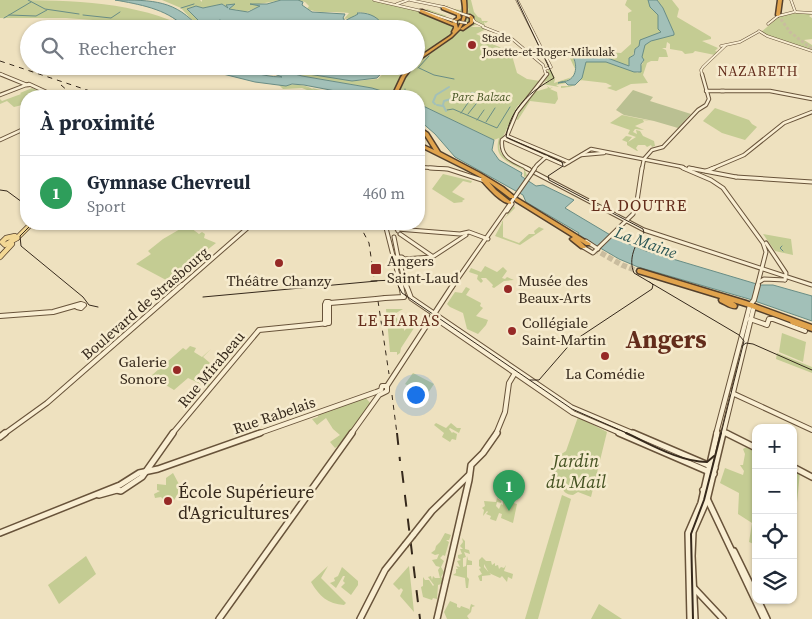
<!DOCTYPE html>
<html lang="fr">
<meta charset="utf-8">
<style>
body{margin:0;font-family:"Source Serif 4",serif;background:#f6f6f7;color:#1f2937}
.controls{position:absolute;right:15px;bottom:15px;display:grid;overflow:hidden;border-radius:10px;box-shadow:0 1px 4px #0004}
.controls button{width:45px;height:45px;display:grid;place-items:center;padding:0;border:0;border-bottom:1px solid #e0e1e3;background:#fff;color:#1f2937;font:25px sans-serif}
.you{position:absolute;left:415px;top:394px;width:18px;height:18px;margin:-12px;border:4px solid #fff;border-radius:50%;background:#1a73e8;box-shadow:0 0 0 8px #1a73e833}
.badge{display:grid;place-items:center;width:32px;height:32px;border-radius:50%;background:#962926;color:#fff;font-size:16px;font-weight:700}
.pin{position:absolute;translate:-50% -41px;filter:drop-shadow(0 1px 2px #0008)}
.pin::after{content:'';position:absolute;top:26px;width:18px;height:15px;background:inherit;clip-path:polygon(0 0,100% 0,50% 100%)}
.list{margin:0;padding:0;list-style:none}
h2{display:flex;justify-content:space-between;align-items:center;height:65px;margin:0;padding:0 20px;font-size:21px}
h2 small{font-size:16px;font-weight:400;color:#747a83}
.list li{display:grid;grid-template-columns:32px 1fr auto;gap:15px;align-items:center;box-sizing:border-box;height:75px;padding:0 20px;border-top:1px solid #e0e1e3}
.list b{display:block;font-size:19px;white-space:nowrap}
.list p{margin:0;font-size:16px;white-space:nowrap;color:#747a83}
.list em{font-size:16px;font-style:normal;color:#747a83}
.icon{flex:none;width:28px;height:28px;fill:none;stroke:currentColor;stroke-width:2;stroke-linecap:round;stroke-linejoin:round}
.map{position:relative;flex:none;width:812px;height:619px;overflow:hidden}
.search{position:absolute;background:#fff;box-shadow:0 1px 4px #0004;left:20px;top:20px;width:405px;height:55px;display:flex;align-items:center;gap:12px;box-sizing:border-box;padding:0 18px;border-radius:28px;color:#747a83;font-size:19px}
.panel{position:absolute;background:#fff;box-shadow:0 1px 4px #0004;left:20px;top:90px;width:405px;height:140px;border-radius:20px}
.map>svg:first-child{display:block}
.green{fill:#c4cc93}
.cemetery{fill:#bac092}
.water{fill:#a2c0b8;stroke:#698d85}
.lines{fill:none;stroke-linecap:round;stroke-linejoin:round}
.stream{stroke:#698d85;stroke-width:1}
.river{stroke:#a2c0b8;stroke-width:2}
.highway-tunnel-far1{stroke:#c9bc9e;stroke-width:3;stroke-dasharray:3 2;stroke-linecap:butt}
.highway-tunnel{stroke:#c9bc9e;stroke-width:5.5;stroke-dasharray:5.5 2.5;stroke-linecap:butt}
.secondary-far4-casing{stroke:#68533a;stroke-width:3}
.secondary-far3-casing{stroke:#68533a;stroke-width:4.5}
.secondary-far2-casing{stroke:#68533a;stroke-width:5}
.secondary-far1-casing{stroke:#68533a;stroke-width:6}
.secondary-casing{stroke:#68533a;stroke-width:8}
.primary-casing{stroke:#54402c;stroke-width:6}
.highway-casing{stroke:#54402c;stroke-width:3}
.secondary-far4{stroke:#f9eed2;stroke-width:2}
.secondary-far3{stroke:#f9eed2;stroke-width:2.5}
.secondary-far2{stroke:#f9eed2;stroke-width:3}
.secondary-far1{stroke:#f9eed2;stroke-width:4}
.secondary{stroke:#f9eed2;stroke-width:5}
.primary{stroke:#f3d895;stroke-width:4.5}
.highway{fill:#e0a34d;fill-rule:evenodd}
.tram-far1{stroke:#36291c;stroke-width:1}
.tram{stroke:#36291c;stroke-width:2}
.rail-far1{stroke:#36291c;stroke-width:1;stroke-dasharray:5 5;stroke-linecap:butt}
.rail{stroke:#36291c;stroke-width:2;stroke-dasharray:12 12;stroke-linecap:butt}
.secondary-bridge-far4-casing{stroke:#68533a;stroke-width:3;stroke-linecap:butt}
.secondary-bridge-far3-casing{stroke:#68533a;stroke-width:4.5;stroke-linecap:butt}
.secondary-bridge-far2-casing{stroke:#68533a;stroke-width:5;stroke-linecap:butt}
.secondary-bridge-far1-casing{stroke:#68533a;stroke-width:6;stroke-linecap:butt}
.secondary-bridge-casing{stroke:#68533a;stroke-width:8;stroke-linecap:butt}
.secondary-bridge-far4{stroke:#f9eed2;stroke-width:2}
.secondary-bridge-far3{stroke:#f9eed2;stroke-width:2.5}
.secondary-bridge-far2{stroke:#f9eed2;stroke-width:3}
.secondary-bridge-far1{stroke:#f9eed2;stroke-width:4}
.secondary-bridge{stroke:#f9eed2;stroke-width:5}
.poi-dot{fill:#962926;stroke:#f6ebce;stroke-width:2}
.labels{text-anchor:middle;dominant-baseline:central;stroke-width:5;stroke-linejoin:round;paint-order:stroke}
.far-poi-label{font-size:12px;fill:#36291c;stroke:#f6ebce;text-anchor:start}
.far-park-label{font-size:12px;font-style:italic;fill:#455322;stroke:#f6ebce}
.far-neighbourhood-label{font-size:14px;letter-spacing:1px;fill:#632c1b;stroke:#f6ebce}
.poi-label{font-size:15px;fill:#36291c;stroke:#f6ebce;text-anchor:start}
.street-label{font-size:15px;fill:#36291c;stroke:#f6ebce}
.neighbourhood-label{font-size:16px;letter-spacing:1px;fill:#632c1b;stroke:#f6ebce}
.water-label{font-size:16px;font-style:italic;fill:#2b5655;stroke:#f6ebce}
.near-park-label{font-size:18px;font-style:italic;fill:#455322;stroke:#f6ebce}
.near-poi-label{font-size:18px;fill:#36291c;stroke:#f6ebce;text-anchor:start}
.town-label{font-size:25px;font-weight:bold;fill:#632c1b;stroke:#f6ebce}
</style>
<div class="map">
<svg width="812" height="619" viewBox="0 0 812 619">
<rect width="100%" height="100%" fill="#eee1bf"/>
<g class="green">
<path d="M0,0C59,0 127,0 179,24H147L66,18H0Z"/>
<polygon points="162,0 200,0 202,2 202,0 282,0 259,4 259,7 245,12 234,9 246,15 244,15 229,9 223,4 203,8 196,6 188,9 198,20 203,29 200,29 181,8"/>
<path d="M295,0H371L423,12L427,9L447,16L440,18L453,22L458,18L457,16L439,9L449,5L447,7L448,8L460,10L462,8L461,3L449,5L461,3L462,0L464,15L458,28L455,25V30L452,33L416,58V29H368L381,24V22L367,13L358,12L356,17L344,19L349,13C335,11 320,14 307,9L309,6L305,2Z"/>
<path d="M466,0H471L474,12L478,17L481,18L482,21H488L486,23L484,22L485,26L478,24L471,27H481L486,29L476,34L485,38V41L502,48L506,47L513,59L517,73L527,79L540,81V85L518,109L505,134L515,111L526,97L516,108L499,146C501,164 525,162 527,176L524,177V170C508,162 493,158 499,138L494,140L419,104V96H397L407,75L416,66L417,63C437,47 468,36 467,8L469,11Z"/>
<path d="M627,0H648L650,7L658,15L661,33L650,37L635,49L629,66L597,54L583,51L571,53C577,63 577,76 566,81V83L575,85L582,78L586,62H606L638,73L644,60L642,57L645,45C653,38 665,39 674,33L663,8L657,0H672L679,9L677,17L711,37V39L702,41L718,48L715,51L718,52L715,55L695,51L693,53L685,54L682,51L670,49V44L667,42L666,48H662L666,50L668,57H659L658,61H651L647,63L643,75L648,83L631,84L616,91L607,88L612,86L606,83L580,80C575,87 569,87 561,88V86H571L566,83L556,85L559,87L543,84L552,80L544,82L549,74L548,70H551L555,79L554,83L572,77L575,69L568,54L572,50H583L580,48L582,47L586,51C597,48 608,53 621,53L631,44V21H628V13L632,11L625,5Z"/>
<polygon points="797,13 812,14 809,16 812,18 812,39 804,40 812,45 812,51 769,37 761,32 780,16"/>
<polygon points="265,66 283,66 302,73 354,81 378,79 390,66 406,66 392,94 372,88 302,76"/>
<path d="M278,84C290,86 303,82 314,90L312,88L347,96L279,94C289,90 299,96 311,94L312,92L302,88L283,89Z"/>
<polygon points="547,86 550,88 553,87 550,89 557,92 558,99 555,104 530,101 518,120 514,119 518,110 534,92 548,88"/>
<polygon points="32,88 49,95 26,96 26,104 14,107 7,101 0,104 0,99 2,101 21,94 20,93"/>
<polygon points="715,108 749,120 752,124 757,127 745,140 722,133 703,121"/>
<polygon points="622,115 651,121 643,120 644,122 635,126 644,130 635,129 633,132 637,134 636,130 640,131 643,136 654,141 655,146 652,147 651,145 647,147 645,145 638,145 636,148 638,151 637,151 627,145 627,142 622,140 626,136 632,137 628,142 636,137 628,134 630,130 610,123"/>
<polygon points="443,174 472,181 471,183 463,181 452,192 465,199 462,201 463,202 454,203 432,189"/>
<polygon points="514,206 515,208 503,220 503,237 519,243 529,234 535,234 534,231 539,227 544,229 520,245 495,236 502,223 502,222 491,236"/>
<polygon points="187,225 199,234 202,232 205,234 204,238 216,243 178,273 175,272 166,280 136,264 151,254 148,251 163,239"/>
<polygon points="763,234 791,239 793,255 775,251"/>
<polygon points="485,266 497,272 503,267 507,271 502,278 505,279 507,277 514,280 504,281 494,288 492,287 493,285 486,278 481,278 483,281 481,283 477,279 478,275 469,272 471,268 481,272"/>
<polygon points="466,287 470,289 466,295 481,303 480,306 483,308 476,316 488,320 486,325 478,334 467,329 463,313 450,307 447,304 455,292 462,293"/>
<polygon points="386,309 403,309 396,313 397,319 409,325 408,326 404,325 404,331 408,327 414,328 401,348 400,353 397,355 397,352 390,352"/>
<polygon points="782,333 806,342 803,362 779,352"/>
<polygon points="190,346 196,348 194,352 202,357 211,349 203,357 210,363 195,377 211,385 209,388 188,378 174,390 151,376 183,348 186,350"/>
<polygon points="777,353 812,367 812,373 776,359"/>
<polygon points="413,373 434,384 426,396 405,384"/>
<polygon points="365,397 371,404 341,444 335,448 330,442 340,435 333,429 326,418 317,425 312,419 318,417 318,414"/>
<path d="M578,417L607,432L591,497L578,492L573,495C566,495 562,491 562,484L550,479L557,457L566,451Z"/>
<polygon points="436,423 446,428 451,423 457,428 461,428 459,433 450,428 449,429 452,433 453,432 457,434 456,440 452,439 450,442 442,437 444,433 434,425"/>
<polygon points="748,446 756,450 756,545 749,542 752,523 738,514 739,493 720,483 725,468 743,475 744,471 740,465 743,465 745,454 743,449"/>
<polygon points="793,468 800,472 795,523 793,526"/>
<polygon points="173,473 181,488 173,502 167,504 161,497 155,498 154,494 160,491 157,490 157,484 166,485 166,478"/>
<polygon points="562,495 571,499 538,619 525,619"/>
<polygon points="497,498 501,501 501,503 497,502 496,506 499,509 501,504 503,505 503,500 517,504 513,523 501,518 502,514 499,513 496,521 490,519 491,516 486,514 488,512 487,511 483,516 484,510 482,508 485,506 484,501 496,502"/>
<polygon points="445,533 451,535 449,540 446,540 449,542 445,556 443,555 440,558 444,561 441,567 444,572 441,577 445,581 442,587 441,584 438,585 437,599 433,598 432,600 423,597 421,587 423,586 423,577 425,580 429,580 433,586 434,585 428,577 431,576 432,580 433,576 435,578 440,578 438,570 440,567 436,566 432,560 437,559 439,554 435,555 431,553 435,550 436,546 440,542"/>
<polygon points="462,538 465,541 465,549 469,550 470,554 464,552 466,557 463,558 463,567 466,566 467,556 468,560 472,561 472,565 467,565 467,577 469,579 468,588 466,588 465,578 453,575 456,573 456,569 458,569 456,566 460,567 457,561 461,560 458,558 458,555 462,554 460,549 463,549 460,546 463,542"/>
<polygon points="86,556 96,574 59,604 48,585"/>
<polygon points="482,557 486,561 491,561 492,565 495,563 495,566 498,565 499,569 501,567 504,568 506,565 504,571 513,574 512,579 508,577 507,582 502,576 500,578 489,573 484,564 484,567 491,575 482,576 482,581 480,581 478,576 482,574 479,569 481,568 479,566 479,560"/>
<path d="M328,566L321,578L346,603L344,605C328,604 319,596 311,582Z"/>
<polygon points="409,566 414,612 400,596 403,590 401,588 399,590 393,584"/>
<polygon points="342,567 358,581 358,585 351,595 341,587 345,583 343,581 345,576 343,576 336,588 330,583 335,581 334,578 338,576"/>
<polygon points="450,601 457,604 457,607 460,608 461,606 469,609 469,611 471,604 475,606 472,607 471,612 467,616 469,619 447,619 444,612"/>
<polygon points="599,604 622,619 591,619"/>
</g>
<polygon class="cemetery" points="633,90 653,97 650,101 691,114 678,128 654,121 624,115 616,110"/>
<g class="water">
<path d="M115,0C153,0 176,0 200,29H183V26C167,9 138,4 115,0Z"/>
<path d="M281,0H298L303,2L302,5L312,12L345,14L343,18L345,21C349,18 353,17 358,14L357,13C366,12 377,16 381,23L367,29H350L347,21L345,26L348,29H223L224,22L220,20L208,24L209,29H203L198,20L187,9L196,6L203,8L222,4L228,8L226,5L235,4L229,9L248,12L260,6L250,4H267Z"/>
<path d="M648,0H657L663,8L674,33V35L651,41L645,45L642,57L644,60L641,64V72H634L606,62H586L582,78L575,85H568L565,82L558,83C561,81 566,82 569,80C579,74 576,60 571,53L583,51L597,54L629,66V58L634,55L635,49L639,46L640,40L661,32L658,29V15L650,7Z"/>
<path d="M216,66C240,66 258,77 282,77L269,72L238,66H265L302,76L372,88L398,96H351L346,95V93L304,85L292,84L286,86L255,82L223,74V72Z"/>
<polygon points="283,66 388,66 377,78 352,81 302,73 298,70 283,68"/>
<polygon points="419,104 494,140 492,150 499,160 522,173 521,176 536,186 543,185 574,200 565,208 617,239 646,251 760,285 773,285 812,296 812,321 749,299 638,267 619,259 578,235 579,233 526,202 523,195 455,157 435,134 419,120"/>
</g>
<g class="lines">
<g class="stream">
<polyline points="28,0 45,9 79,14"/>
<polyline points="181,8 194,4"/>
<polyline points="9,15 36,16 47,10"/>
<polyline points="83,15 111,18 120,12"/>
<polyline points="4,18 31,2"/>
<polyline points="418,68 429,56"/>
<polyline points="419,68 434,75 454,79"/>
<polyline points="405,89 405,96"/>
<polyline points="447,110 453,109 497,128 510,107"/>
<polyline points="461,113 472,97"/>
<polyline points="468,114 480,99"/>
<polyline points="477,120 484,110"/>
<polyline points="486,122 495,108"/>
<polyline points="782,246 780,248 783,251"/>
</g>
<g class="river">
<polyline points="435,104 433,102 436,95 449,87"/>
<polyline points="437,105 443,106"/>
<polyline points="446,111 443,105 444,101 458,97 467,98 472,93 494,99 505,99"/>
</g>
<polyline class="highway-tunnel-far1" points="778,15 790,32 812,49"/>
<polyline class="highway-tunnel" points="587,245 622,265 640,272"/>
<g class="secondary-far4-casing">
<g id="secondary-far4">
<polyline points="374,0 426,12 454,21"/>
<polyline points="410,0 444,7 463,14"/>
<polyline points="517,0 551,67 545,69"/>
<polyline points="791,0 795,11"/>
<polyline points="397,4 408,0"/>
<polyline points="796,12 812,13"/>
<polyline points="470,16 475,22 483,26"/>
<polyline points="768,24 778,16 794,12"/>
<polyline points="483,27 511,38 543,65 546,75"/>
<polyline points="759,31 767,36 812,51"/>
<polyline points="721,46 740,42 758,32"/>
<polyline points="0,74 3,75"/>
<polyline points="702,75 701,70 703,67 725,46"/>
</g>
</g>
<g class="secondary-far3-casing">
<g id="secondary-far3">
<polyline points="0,74 27,85"/>
<polyline points="29,85 26,85 29,84 55,96"/>
<polyline points="706,91 724,91"/>
<polyline points="721,91 770,91 812,99"/>
<polyline points="0,95 26,85"/>
<polyline points="507,136 569,162"/>
<polyline points="505,139 564,165 591,149 683,167"/>
<polyline points="0,140 26,128"/>
<polyline points="581,155 604,153"/>
<polyline points="644,159 652,150 663,147 698,110 706,105 709,99 702,74"/>
<polyline points="537,165 547,156"/>
<polyline points="419,167 448,169"/>
<polyline points="681,167 686,169"/>
<polyline points="689,168 694,169"/>
<path d="M529,169C514,161 500,159 502,140L507,136L517,112L547,74"/>
<polyline points="642,169 644,159"/>
<polyline points="711,169 744,155 784,123 812,112"/>
</g>
</g>
<g class="secondary-far2-casing">
<g id="secondary-far2">
<polyline points="430,168 448,169 485,181"/>
<polyline points="526,168 644,230 812,285"/>
<polyline points="683,168 711,180 723,188 763,243 766,252 757,287"/>
<polyline points="689,168 736,177"/>
<polyline points="706,171 714,168"/>
<polyline points="736,177 812,182"/>
<polyline points="507,211 512,204"/>
<polyline points="385,224 401,287"/>
<polyline points="388,224 396,225 398,231"/>
<polyline points="397,229 460,234 469,232 488,239"/>
<polyline points="400,234 432,256"/>
<polyline points="394,237 398,257"/>
<polyline points="586,241 598,249"/>
<polyline points="766,243 786,273 785,280"/>
<polyline points="583,247 593,253 633,214 637,201 642,168"/>
<polyline points="434,256 466,235"/>
<polyline points="395,257 402,257 404,259 432,257"/>
<polyline points="400,262 404,281"/>
<polyline points="404,281 406,287"/>
<polyline points="759,282 764,279 785,280"/>
<polyline points="180,287 252,224"/>
<polyline points="452,287 531,174"/>
</g>
</g>
<g class="secondary-far1-casing">
<g id="secondary-far1">
<polyline points="401,285 403,295"/>
<polyline points="406,285 411,298 571,407 635,434"/>
<polyline points="385,298 404,297"/>
<polygon points="326,302 329,302 329,304 325,305"/>
<polyline points="330,303 376,299"/>
<polyline points="325,305 325,324"/>
<polyline points="0,316 53,312 81,304 84,305 81,308 77,307"/>
<polyline points="432,316 573,413 622,434"/>
<polyline points="750,319 767,325 769,319 773,319 805,331"/>
<polyline points="732,393 812,430"/>
<polyline points="724,432 729,434"/>
<polyline points="4,434 47,403 182,285"/>
<polyline points="172,434 259,330 329,323 329,305"/>
<polyline points="257,434 376,392 381,390 382,386 387,386"/>
<polyline points="351,434 379,395 387,391 387,386 453,285"/>
<polyline points="496,434 505,412 509,383 515,373"/>
<polyline points="716,434 750,305 754,300 758,285"/>
<polyline points="723,434 754,306"/>
</g>
</g>
<g class="secondary-casing">
<g id="secondary">
<polyline points="619,433 714,474"/>
<polyline points="633,433 715,468"/>
<polyline points="726,433 756,448"/>
<polyline points="0,437 5,433"/>
<polyline points="793,467 812,477"/>
<polyline points="117,490 121,491 142,477 173,433"/>
<polyline points="703,490 764,619"/>
<polyline points="99,495 117,490"/>
<polyline points="0,533 120,485 139,473 158,469 260,433"/>
<polyline points="413,535 432,511 469,475"/>
<polyline points="734,551 756,596"/>
<polyline points="694,588 723,619"/>
<polyline points="758,600 767,619"/>
<polyline points="219,619 352,433"/>
<polyline points="360,619 385,570 405,545"/>
<polyline points="437,619 469,480 471,465 483,453 497,433"/>
<polyline points="690,619 688,533 701,503 717,433"/>
<polyline points="695,619 692,556 693,532 707,500 723,433"/>
</g>
</g>
<g class="primary-casing">
<g id="primary">
<polygon points="15,236 17,238 5,245 2,242 6,238"/>
<polyline points="17,238 31,224"/>
<polyline points="0,257 12,244"/>
</g>
</g>
<g class="highway-casing">
<g id="highway">
<path d="M462,0H466C467,12 467,18 460,29L470,22V18L468,17V15H470L473,17V23L463,30L460,29L452,37L416,62V59L450,36L453,33L452,32L454,28V26L420,12V10H422L453,23L452,21L457,18V15L442,9V7H444L460,14L461,18L456,21L458,28C464,17 464,12 462,0Z"/>
<polygon points="778,0 782,0 780,15 778,16 776,15"/>
<polygon points="409,66 413,66 405,77 396,96 392,96 401,77"/>
<path d="M419,127L428,133L440,152L480,173L503,187L514,196V198H510L489,182L496,190L511,202V204C501,203 488,188 481,180V179L482,178L465,169L419,146V143L434,150L424,134L421,139H419L420,134L419,133Z"/>
<polygon points="517,198 590,243 591,244 590,245 586,245 580,241 586,247 585,248 581,248 571,240 570,239 573,237 515,201 515,199"/>
<path d="M638,269H640L746,301L812,325V331L791,324L790,322L749,307L733,302L736,304L737,306L736,308C731,309 725,304 720,302L719,300L720,298L638,273L637,271Z"/>
</g>
</g>
<use href="#secondary-far4" class="secondary-far4"/>
<use href="#secondary-far3" class="secondary-far3"/>
<use href="#secondary-far2" class="secondary-far2"/>
<use href="#secondary-far1" class="secondary-far1"/>
<use href="#secondary" class="secondary"/>
<use href="#primary" class="primary"/>
<use href="#highway" class="highway"/>
<g class="tram-far1">
<path d="M517,0L554,78C530,92 511,107 506,137L562,162L563,166L548,176L549,180L643,229L644,233C635,244 628,259 634,273L739,335L744,341L721,434"/>
<polyline points="0,190 7,191 26,205"/>
<polyline points="32,224 20,236 21,246 83,297 89,305 98,307"/>
<polyline points="371,281 395,280 402,293 572,409 629,434"/>
<polyline points="203,297 377,281"/>
<polyline points="742,346 746,343 753,344 812,370"/>
<polyline points="530,380 539,380 572,342 652,289 653,285 650,282"/>
</g>
<g class="tram">
<path d="M626,433C650,444 680,462 707,462L714,456"/>
<polyline points="693,619 691,534 704,500 721,433"/>
</g>
<g class="rail-far1">
<polyline points="0,61 105,96"/>
<polyline points="61,85 68,91 81,96"/>
<polyline points="359,224 369,243 374,278"/>
<polyline points="378,301 389,374"/>
<polyline points="392,395 397,434"/>
</g>
<g class="rail">
<polyline points="397,433 400,461"/>
<polyline points="402,471 420,619"/>
</g>
<g class="secondary-bridge-far4-casing">
<g id="secondary-bridge-far4">
<polyline points="463,14 469,16"/>
<polyline points="454,21 456,22"/>
<polyline points="460,22 466,23"/>
</g>
</g>
<g class="secondary-bridge-far3-casing">
<polyline id="secondary-bridge-far3" points="534,169 537,165"/>
</g>
<g class="secondary-bridge-far2-casing">
<polyline id="secondary-bridge-far2" points="531,174 535,168"/>
</g>
<g class="secondary-bridge-far1-casing">
<polyline id="secondary-bridge-far1" points="376,299 385,298"/>
</g>
<g class="secondary-bridge-casing">
<polyline id="secondary-bridge" points="405,545 413,535"/>
</g>
<use href="#secondary-bridge-far4" class="secondary-bridge-far4"/>
<use href="#secondary-bridge-far3" class="secondary-bridge-far3"/>
<use href="#secondary-bridge-far2" class="secondary-bridge-far2"/>
<use href="#secondary-bridge-far1" class="secondary-bridge-far1"/>
<use href="#secondary-bridge" class="secondary-bridge"/>
</g>
<g class="poi-dot">
<circle cx="472" cy="45" r="5"/>
<circle cx="279" cy="263" r="5"/>
<rect x="370" y="263" width="12" height="12" rx="2.5"/>
<circle cx="508" cy="289" r="5"/>
<circle cx="512" cy="331" r="5"/>
<circle cx="605" cy="356" r="5"/>
<circle cx="177" cy="370" r="5"/>
<circle cx="168" cy="501" r="5"/>
</g>
<g class="labels">
<g class="far-poi-label">
<text x="482" y="38">Stade<tspan x="482" dy="14">Josette-et-Roger-Mikulak</tspan></text>
</g>
<g class="far-park-label">
<text x="481" y="97">Parc Balzac</text>
</g>
<g class="far-neighbourhood-label">
<text x="758" y="71">NAZARETH</text>
</g>
<g class="poi-label">
<text x="387" y="260">Angers<tspan x="387" dy="17">Saint-Laud</tspan></text>
<text x="279" y="280" text-anchor="middle">Théâtre Chanzy</text>
<text x="518" y="280">Musée des<tspan x="518" dy="17">Beaux-Arts</tspan></text>
<text x="522" y="322">Collégiale<tspan x="522" dy="17">Saint-Martin</tspan></text>
<text x="167" y="361" text-anchor="end">Galerie<tspan x="167" dy="17">Sonore</tspan></text>
<text x="605" y="373" text-anchor="middle">La Comédie</text>
</g>
<g class="street-label">
<text transform="translate(145 303) rotate(-41)">Boulevard de Strasbourg</text>
<text transform="translate(211 369) rotate(-50)">Rue Mirabeau</text>
<text transform="translate(274 415) rotate(-19)">Rue Rabelais</text>
</g>
<g class="neighbourhood-label">
<text x="639" y="205">LA DOUTRE</text>
<text x="399" y="320">LE HARAS</text>
</g>
<g class="water-label">
<text transform="translate(646 242) rotate(20)">La Maine</text>
</g>
<g class="near-park-label">
<text x="576" y="460">Jardin<tspan x="576" dy="21">du Mail</tspan></text>
</g>
<g class="near-poi-label">
<text x="178" y="491">École Supérieure<tspan x="178" dy="21">d'Agricultures</tspan></text>
</g>
<g class="town-label">
<text x="666" y="339">Angers</text>
</g>
</g>
</svg>
<div class="controls">
<button>+</button>
<button>−</button>
<button><svg class="icon" aria-label="locate" viewBox="0 0 24 24"><circle cx="12" cy="12" r="6"/><path d="M12 2v4M12 18v4M2 12h4M18 12h4"/></svg></button>
<button><svg class="icon" aria-label="layers" viewBox="0 0 24 24"><path d="M12 4l9 5-9 5-9-5zM3 14l9 5 9-5"/></svg></button>
</div>
<div class="you"></div>
<div class="pin badge" style="left:509px;top:511px;background:#2e9e5b">1</div>
<div class="search"><svg class="icon" aria-label="search" viewBox="0 0 24 24"><circle cx="10" cy="10" r="6"/><path d="M15 15l6 6"/></svg>Rechercher</div>
<section class="panel">
<h2>À proximité<small></small></h2>
<ul class="list">
<li><span class="badge" style="background:#2e9e5b">1</span><div><b>Gymnase Chevreul</b><p>Sport</p></div><em>460 m</em></li>
</ul>
</section>
</div>
